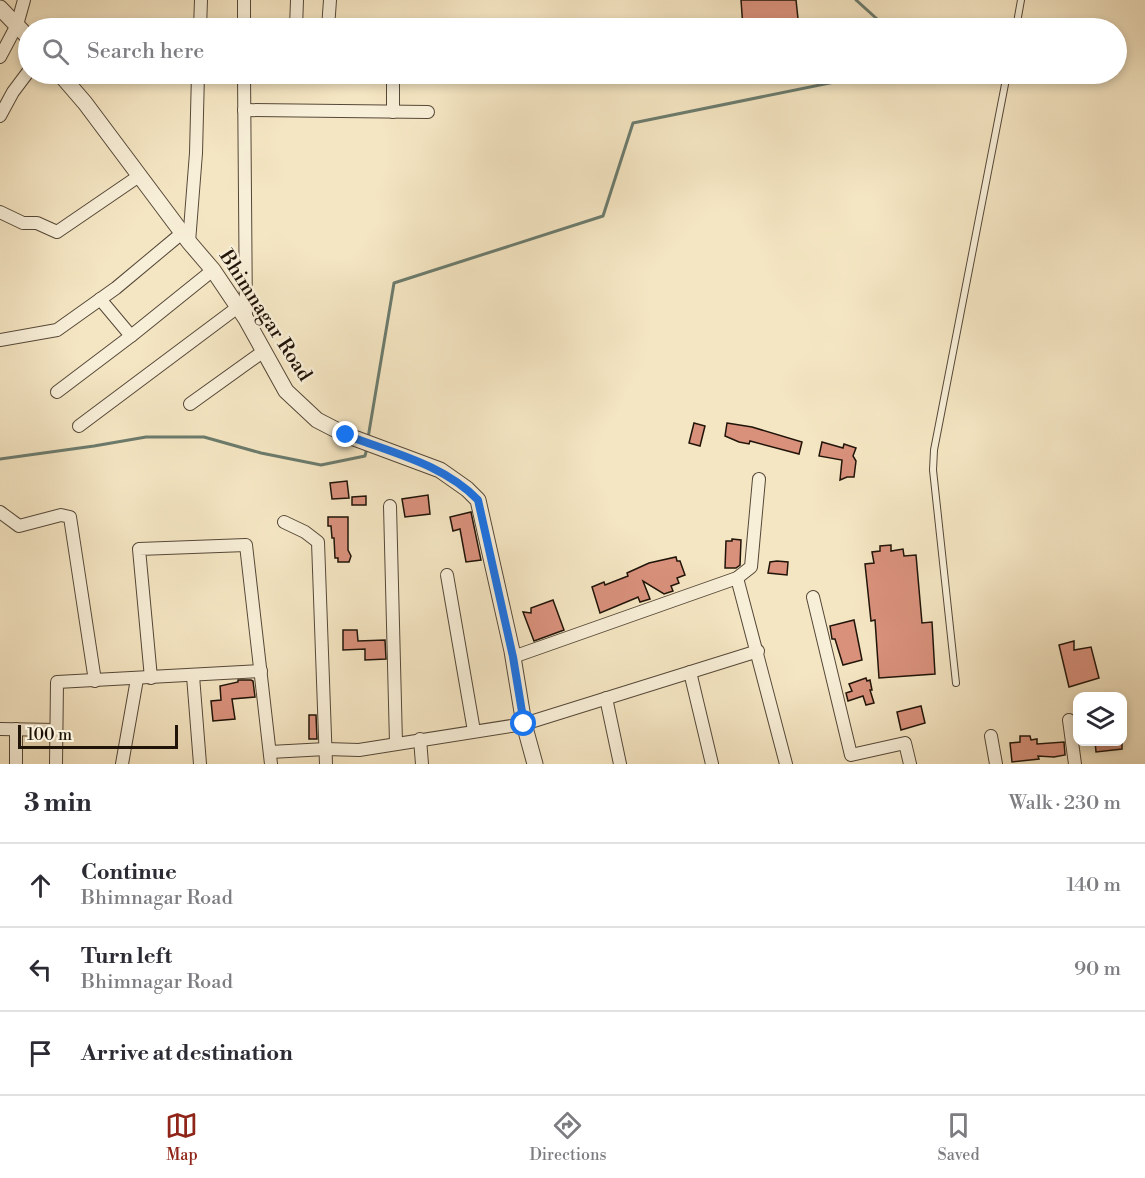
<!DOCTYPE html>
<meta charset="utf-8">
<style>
body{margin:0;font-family:"Libre Bodoni",serif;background:#f7f7f7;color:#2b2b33}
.controls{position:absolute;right:18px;bottom:18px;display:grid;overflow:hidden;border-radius:12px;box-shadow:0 3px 9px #0003}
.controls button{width:54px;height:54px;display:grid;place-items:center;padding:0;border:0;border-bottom:2px solid #e1e1e2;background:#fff;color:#2b2b33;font:30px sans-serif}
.scale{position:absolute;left:18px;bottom:15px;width:160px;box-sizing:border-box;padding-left:6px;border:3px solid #201409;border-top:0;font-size:16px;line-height:21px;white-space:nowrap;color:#201409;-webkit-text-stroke:4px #f8efd8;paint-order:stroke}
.stop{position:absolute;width:18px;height:18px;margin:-14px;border:4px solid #1a73e8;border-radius:50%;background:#fff}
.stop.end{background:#1a73e8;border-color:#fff;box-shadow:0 2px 6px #0008}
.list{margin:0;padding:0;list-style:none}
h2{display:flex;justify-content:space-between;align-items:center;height:78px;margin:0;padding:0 24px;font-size:26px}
h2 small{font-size:20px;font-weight:400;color:#7c7c81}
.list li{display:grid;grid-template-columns:39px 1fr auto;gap:18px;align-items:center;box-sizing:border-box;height:84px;padding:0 24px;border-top:2px solid #e1e1e2}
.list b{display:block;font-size:22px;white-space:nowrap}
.list p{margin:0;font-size:20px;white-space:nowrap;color:#7c7c81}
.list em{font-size:20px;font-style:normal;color:#7c7c81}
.icon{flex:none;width:33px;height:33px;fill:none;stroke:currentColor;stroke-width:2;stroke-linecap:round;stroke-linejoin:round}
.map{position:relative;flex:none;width:1145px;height:764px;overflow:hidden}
.search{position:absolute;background:#fff;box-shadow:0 3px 9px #0003;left:18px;right:18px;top:18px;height:66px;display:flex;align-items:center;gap:15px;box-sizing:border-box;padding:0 21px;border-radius:33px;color:#7c7c81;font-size:22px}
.sheet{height:330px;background:#fff}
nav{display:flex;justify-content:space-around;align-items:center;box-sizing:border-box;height:84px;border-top:2px solid #e1e1e2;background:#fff;font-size:16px;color:#7c7c81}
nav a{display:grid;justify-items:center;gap:3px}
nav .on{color:#8f2418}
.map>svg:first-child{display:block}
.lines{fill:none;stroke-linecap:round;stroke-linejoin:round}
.stream{stroke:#6b7b6d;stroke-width:3}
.building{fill:#d9917c;stroke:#201409;stroke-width:1.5}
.service-casing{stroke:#554838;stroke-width:8}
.minor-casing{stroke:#554838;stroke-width:14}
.tertiary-casing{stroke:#554838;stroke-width:17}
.service{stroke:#f8efd8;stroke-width:6}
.minor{stroke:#f8efd8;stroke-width:12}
.tertiary{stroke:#f8efd8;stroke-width:15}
.route{stroke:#1a73e8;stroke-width:8}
.labels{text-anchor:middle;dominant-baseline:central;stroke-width:5;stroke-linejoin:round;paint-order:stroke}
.street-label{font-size:20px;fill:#201409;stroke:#f8efd8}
</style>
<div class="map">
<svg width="1145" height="764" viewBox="0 0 1145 764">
<rect width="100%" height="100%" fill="#f5e6c3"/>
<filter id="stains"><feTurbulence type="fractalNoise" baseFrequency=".00333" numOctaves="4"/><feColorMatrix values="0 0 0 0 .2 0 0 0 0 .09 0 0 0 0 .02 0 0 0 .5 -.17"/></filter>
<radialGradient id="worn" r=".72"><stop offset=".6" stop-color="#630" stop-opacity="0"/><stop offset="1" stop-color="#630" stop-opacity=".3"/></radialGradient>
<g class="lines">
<g class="stream">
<polyline points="856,0 887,28"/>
<polyline points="368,438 394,283 603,216 633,123 874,74"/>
<polyline points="0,459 94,446 146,437 204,437 261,453 321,465 365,456 367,448"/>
</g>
</g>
<g class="building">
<polygon points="741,0 796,0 799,28 743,28"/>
<polygon points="694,423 705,426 700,446 689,443"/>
<polygon points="727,423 752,427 802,442 799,454 750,441 749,444 739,442 725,436"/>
<polygon points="822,442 843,448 844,444 856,448 853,456 856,461 854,477 847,477 840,480 842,460 819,456"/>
<polygon points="347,481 349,498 332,499 330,483"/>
<polygon points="428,495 430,514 405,517 402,499"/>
<polygon points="366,496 366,505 352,505 352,497"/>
<polygon points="471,512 481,560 466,562 460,529 453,531 450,517"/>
<polygon points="328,517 348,517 348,550 351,556 349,562 338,562 338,558 335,558 334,538 332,538 331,526 328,526"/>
<polygon points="732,539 741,540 740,565 736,568 725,568 726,541 732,541"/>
<polygon points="891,545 891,551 903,549 904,556 916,555 922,623 932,622 935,674 879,678 875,620 871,621 865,564 874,563 872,552 880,551 880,546"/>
<polygon points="676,557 677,561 680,561 685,575 677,578 679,583 671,586 673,591 664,594 643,581 650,599 640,602 638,597 636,598 600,613 592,587 604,582 605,585 628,576 627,573 649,563"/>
<polygon points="777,561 788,562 787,575 768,573 770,562"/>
<polygon points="553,600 564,630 534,641 523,612 531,613 531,608"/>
<polygon points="854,620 862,660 843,665 835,639 832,639 830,626"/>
<polygon points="343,630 357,630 358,641 385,640 386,659 365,660 365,649 343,650"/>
<polygon points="1074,641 1074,650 1091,647 1099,678 1069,687 1059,645"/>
<polygon points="866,678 867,681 870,680 872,690 870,690 874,703 866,705 863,696 848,701 846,693 852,691 849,684"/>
<polygon points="238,680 251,680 253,681 255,697 232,699 235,719 213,721 211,701 221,700 220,686 238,682"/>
<polygon points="921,706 925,723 901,730 897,712"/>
<polygon points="309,715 316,715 317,739 309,739"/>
<polygon points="1020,736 1030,736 1031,740 1037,739 1037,744 1064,742 1065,755 1054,757 1038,756 1039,759 1012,762 1010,743 1020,742"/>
<polygon points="1095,741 1122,741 1122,749 1096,752"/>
</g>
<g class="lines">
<g class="service-casing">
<g id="service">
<polyline points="1016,28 1021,0"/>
<polyline points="956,683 933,470 934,450 1007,74"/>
</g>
</g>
<g class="minor-casing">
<g id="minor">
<polyline points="200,28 201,0"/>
<polyline points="244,28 244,0"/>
<polyline points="296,28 297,0"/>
<polyline points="328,28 330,0"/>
<polyline points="0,57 17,25 24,0"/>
<polyline points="244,74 246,319"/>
<polyline points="393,74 393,112"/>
<polyline points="244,110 428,112"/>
<polyline points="0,116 13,92 28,72"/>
<polyline points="0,212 23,223 37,223 57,232 139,176"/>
<polyline points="189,242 196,153 198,74"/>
<polyline points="100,299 131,336"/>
<polyline points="0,340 57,330 116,288 182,233"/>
<polyline points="57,392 131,336 213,270"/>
<polyline points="190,404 264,351"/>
<polyline points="79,426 238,307"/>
<polyline points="390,506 396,743"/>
<polyline points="0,512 19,526 61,515 70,517 95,681"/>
<polyline points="284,522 305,532 318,542 326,764"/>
<polyline points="447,575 474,731"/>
<polyline points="737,578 786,764"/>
<polyline points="813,597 851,755 905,743 910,764"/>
<polyline points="513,657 737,578 751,567 759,479"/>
<polyline points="690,672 712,764"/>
<polyline points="193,676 200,764"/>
<polyline points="151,678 139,549 246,545 271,764"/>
<polyline points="606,698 620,764"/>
<polyline points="1069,720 1075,764"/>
<polyline points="0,729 56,730"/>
<polyline points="991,736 996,764"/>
<polyline points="420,739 422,764"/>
<polyline points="270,752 326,749 359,750 524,724 758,651"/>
<polyline points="16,764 16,729"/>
<polyline points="56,764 57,682 261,671"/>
<polyline points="122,764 137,679"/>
</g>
</g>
<g class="tertiary-casing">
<g id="tertiary">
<polyline points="0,8 28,37"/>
<polyline points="60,74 85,103 189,242 213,270 246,319 286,391 317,420 346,435 440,470 467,489 478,500 512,651 524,724 535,764"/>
</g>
</g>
<use href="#service" class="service"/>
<use href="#minor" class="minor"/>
<use href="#tertiary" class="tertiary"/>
</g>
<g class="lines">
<path class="route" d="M346,435C392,453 443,464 478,500L513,657L524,724"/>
</g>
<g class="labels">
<g class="street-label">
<text transform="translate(265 316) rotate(57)">Bhimnagar Road</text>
</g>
</g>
<rect width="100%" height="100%" filter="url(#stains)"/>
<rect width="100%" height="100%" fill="url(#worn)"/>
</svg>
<div class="controls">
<button><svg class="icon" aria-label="layers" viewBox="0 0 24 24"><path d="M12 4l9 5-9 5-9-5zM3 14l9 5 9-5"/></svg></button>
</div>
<div class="scale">100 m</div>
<div class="stop" style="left:524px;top:724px"></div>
<div class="stop end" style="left:346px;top:435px"></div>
<div class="search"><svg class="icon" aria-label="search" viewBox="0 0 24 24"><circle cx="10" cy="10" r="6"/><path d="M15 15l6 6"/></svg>Search here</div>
</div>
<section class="sheet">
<h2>3 min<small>Walk · 230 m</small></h2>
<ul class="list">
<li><svg class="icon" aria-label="ahead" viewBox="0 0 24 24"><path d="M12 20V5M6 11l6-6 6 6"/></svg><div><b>Continue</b><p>Bhimnagar Road</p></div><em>140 m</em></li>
<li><svg class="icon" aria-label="left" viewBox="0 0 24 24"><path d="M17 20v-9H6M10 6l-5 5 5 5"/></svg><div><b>Turn left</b><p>Bhimnagar Road</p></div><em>90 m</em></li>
<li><svg class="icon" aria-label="arrive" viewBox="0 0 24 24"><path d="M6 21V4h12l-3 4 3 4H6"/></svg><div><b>Arrive at destination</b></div></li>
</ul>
</section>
<nav>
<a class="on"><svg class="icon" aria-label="map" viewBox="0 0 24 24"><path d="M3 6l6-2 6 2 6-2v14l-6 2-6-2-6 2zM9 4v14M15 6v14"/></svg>Map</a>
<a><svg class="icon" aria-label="directions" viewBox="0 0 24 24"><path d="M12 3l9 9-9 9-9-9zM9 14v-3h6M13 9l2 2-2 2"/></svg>Directions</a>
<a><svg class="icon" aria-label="saved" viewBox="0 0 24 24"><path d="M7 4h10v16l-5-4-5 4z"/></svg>Saved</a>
</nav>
